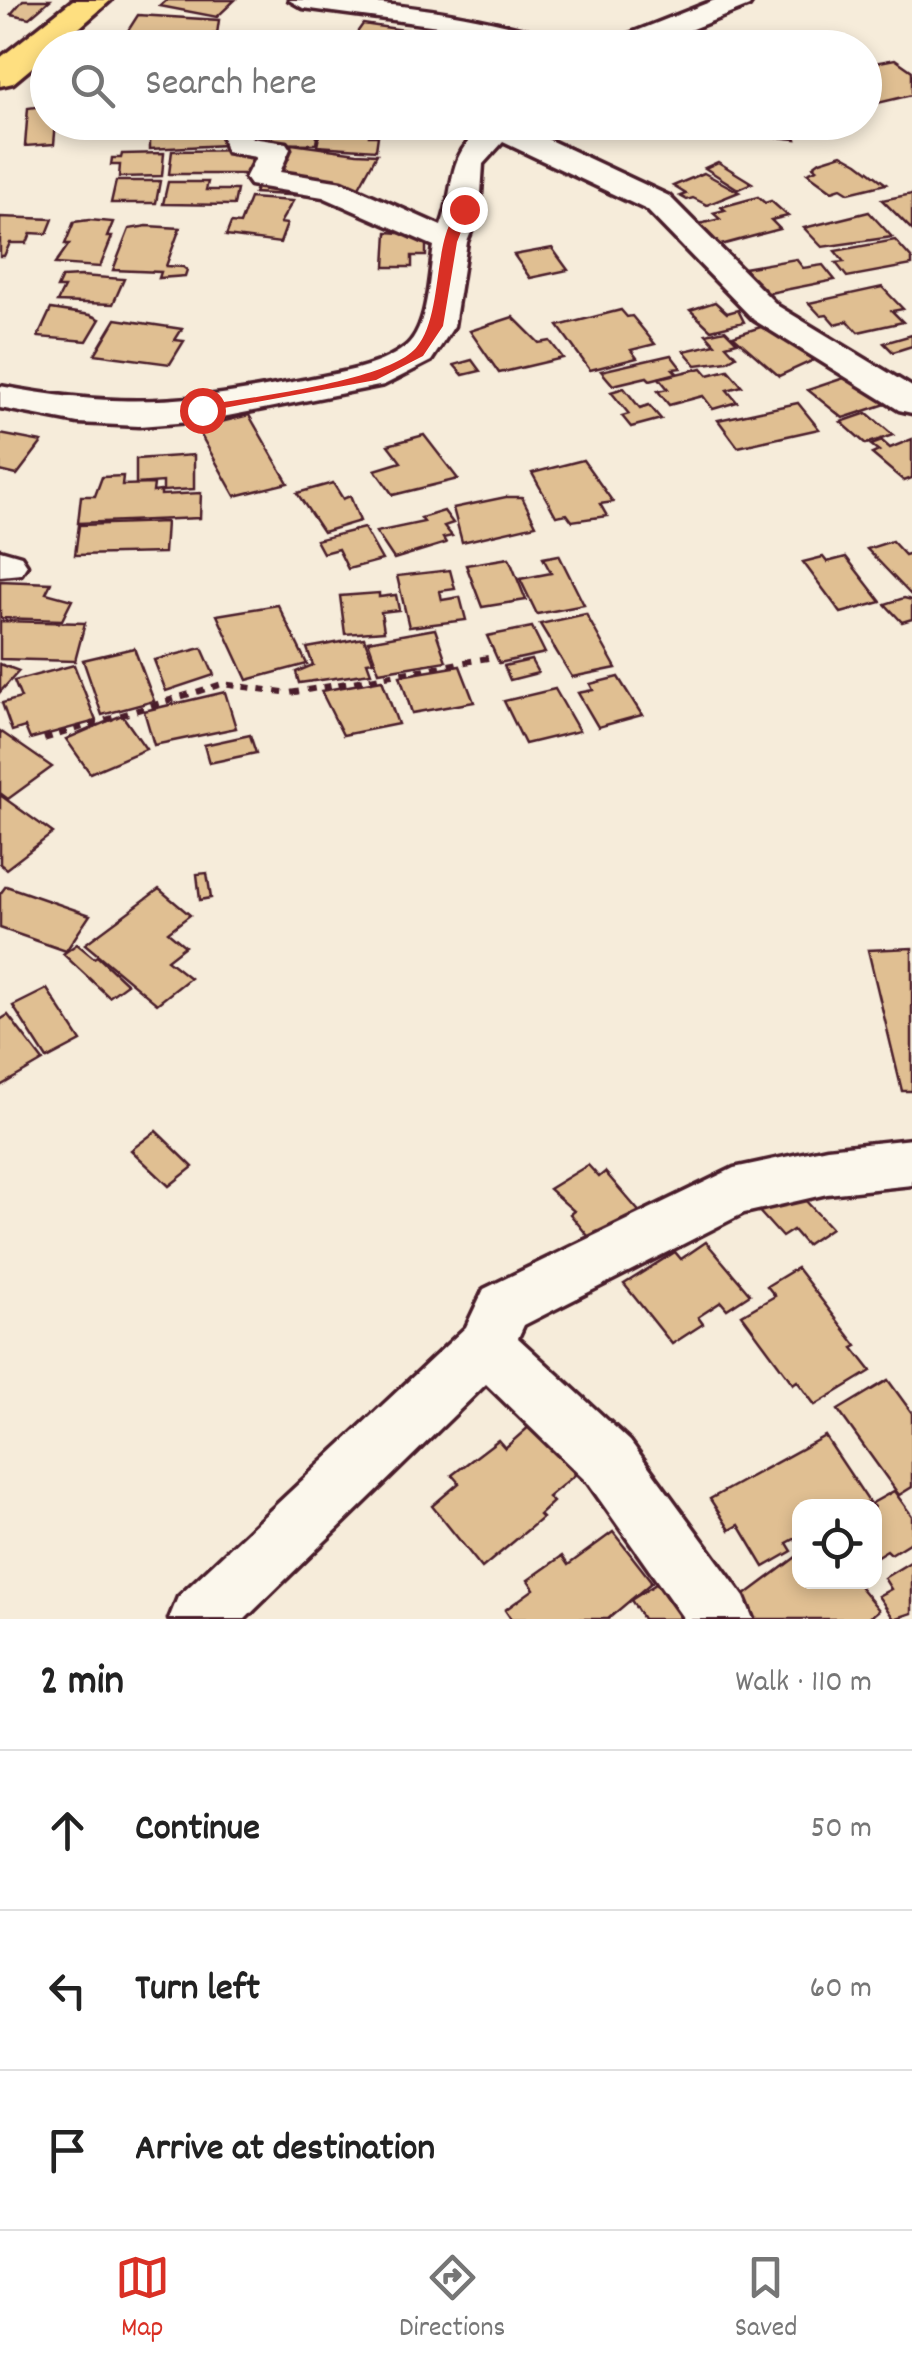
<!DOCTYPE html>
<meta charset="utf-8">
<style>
body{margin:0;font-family:Dekko,sans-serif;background:#f2f2f2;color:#222}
.controls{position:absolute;right:30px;bottom:30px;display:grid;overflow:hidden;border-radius:20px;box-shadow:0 5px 15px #0003}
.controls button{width:90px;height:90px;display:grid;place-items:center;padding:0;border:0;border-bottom:2px solid #e0e0e0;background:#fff;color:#222;font:50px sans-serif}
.stop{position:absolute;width:30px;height:30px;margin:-22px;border:8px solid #d93025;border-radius:50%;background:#fff}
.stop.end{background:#d93025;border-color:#fff;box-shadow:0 2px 10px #0008}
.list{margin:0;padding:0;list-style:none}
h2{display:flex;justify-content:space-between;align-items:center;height:130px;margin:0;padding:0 40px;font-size:42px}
h2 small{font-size:32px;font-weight:400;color:#767676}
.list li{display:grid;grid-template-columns:65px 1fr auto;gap:30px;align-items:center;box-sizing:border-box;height:160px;padding:0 40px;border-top:2px solid #e0e0e0}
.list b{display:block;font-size:38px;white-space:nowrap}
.list em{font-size:32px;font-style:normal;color:#767676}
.icon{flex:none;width:55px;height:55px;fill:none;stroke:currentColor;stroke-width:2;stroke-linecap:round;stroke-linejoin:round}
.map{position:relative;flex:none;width:912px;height:1619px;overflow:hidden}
.search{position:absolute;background:#fff;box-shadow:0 5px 15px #0003;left:30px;right:30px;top:30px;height:110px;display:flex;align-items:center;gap:25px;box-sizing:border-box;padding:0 35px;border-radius:55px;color:#767676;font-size:38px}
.sheet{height:610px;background:#fff}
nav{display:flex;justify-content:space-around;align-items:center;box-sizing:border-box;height:140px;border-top:2px solid #e0e0e0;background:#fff;font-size:28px;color:#767676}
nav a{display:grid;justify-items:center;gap:5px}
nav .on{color:#d93025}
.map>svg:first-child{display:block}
.building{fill:#e0bf92;stroke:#4a1f2b;stroke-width:2.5}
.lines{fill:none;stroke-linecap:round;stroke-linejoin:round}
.minor-casing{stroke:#4a1f2b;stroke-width:7}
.primary-casing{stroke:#4a1f2b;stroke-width:7}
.path{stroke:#4a1f2b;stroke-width:6;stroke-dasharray:8 8;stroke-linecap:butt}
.minor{fill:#fbf7ec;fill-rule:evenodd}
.primary{fill:#fedf80;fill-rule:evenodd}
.route{fill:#d93025}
</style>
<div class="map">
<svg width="912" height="1619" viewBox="0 0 912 1619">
<rect width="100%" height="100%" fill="#f6ecda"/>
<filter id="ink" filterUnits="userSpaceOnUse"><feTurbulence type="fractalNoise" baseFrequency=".01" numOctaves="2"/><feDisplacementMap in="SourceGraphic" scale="20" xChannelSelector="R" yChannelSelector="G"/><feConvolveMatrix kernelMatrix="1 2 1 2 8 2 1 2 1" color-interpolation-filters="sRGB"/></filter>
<g filter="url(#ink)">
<g class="building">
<polygon points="23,0 50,0 29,18 11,14"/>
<polygon points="167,0 235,0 217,17 160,6"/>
<polygon points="138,15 219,20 217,34 124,37"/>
<polygon points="363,24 404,30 429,30 423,41 416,40 421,43 419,48 346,48"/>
<polygon points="213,34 225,34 226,48 175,48 186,47 185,39 214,42"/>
<polygon points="895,59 912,71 912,95 878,103 864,93 864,65"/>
<polygon points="37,99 48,99 48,122 56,122 54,144 25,146 28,108 36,107"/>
<polygon points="223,122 224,145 150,149 150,127"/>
<polygon points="242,122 319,122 316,144 238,143"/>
<polygon points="322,122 370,128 369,136 378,136 376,150 317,146"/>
<polygon points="743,122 791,122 796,139 745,134"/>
<polygon points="292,144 357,153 377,154 357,191 272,178"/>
<polygon points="253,150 251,174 169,174 172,151"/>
<polygon points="164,153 162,176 119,177 120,165 111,165 112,158 121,158 122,154"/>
<polygon points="842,154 858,163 886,184 849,193 841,188 832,191 807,173 817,169 813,166 820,161"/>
<polygon points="718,162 752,183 738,189 705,168"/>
<polygon points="704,173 739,192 707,205 693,198 687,200 680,196 686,194 673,186"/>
<polygon points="116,181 160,181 156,203 111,203"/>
<polygon points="168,182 208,182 206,190 237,190 234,205 163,204"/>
<polygon points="258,184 308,187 305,196 254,193"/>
<polygon points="912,194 912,230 882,200"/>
<polygon points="758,197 765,203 771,201 788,216 771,220 780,229 717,246 695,225 720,219 713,213 725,210 721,207"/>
<polygon points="250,198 293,201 280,223 287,224 280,243 226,236 231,223 240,224"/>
<polygon points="869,212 892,237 822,247 804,228"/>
<polygon points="0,217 53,219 47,234 31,233 27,243 10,243 4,256 0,256"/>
<polygon points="89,220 113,222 107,237 112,237 100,267 55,264 69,244 65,244 74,222"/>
<polygon points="147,226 180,228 166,266 183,267 187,270 185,276 159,278 161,272 113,270 129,229"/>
<polygon points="387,232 426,235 426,256 412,256 412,267 385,267"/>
<polygon points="895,240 912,259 912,265 847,277 836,263 844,262 835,251"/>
<polygon points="552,248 568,270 530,278 514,255"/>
<polygon points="796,259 803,268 823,265 835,280 764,294 744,268"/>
<polygon points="81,276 124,279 113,304 57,302 64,288 57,288 62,277"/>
<polygon points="882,287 903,309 892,311 903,322 858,332 848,321 835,324 827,315 821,316 809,303"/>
<polygon points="715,302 727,313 738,310 744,322 711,330 690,310"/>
<polygon points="51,309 90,315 100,319 87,341 38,337"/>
<polygon points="621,310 627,317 632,316 655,344 631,350 637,358 590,370 558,326"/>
<polygon points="513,317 539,343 550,341 563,358 499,373 470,331"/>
<polygon points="116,319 182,329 175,340 184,341 170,364 95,354"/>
<polygon points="770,324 814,360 779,376 733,336"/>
<polygon points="725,330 737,342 726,345 736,356 727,361 696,365 684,351 715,344 706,334"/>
<polygon points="912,335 912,346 893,352 884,343"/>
<polygon points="671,355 681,368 673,369 677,373 650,380 647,377 613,385 601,371"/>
<polygon points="472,360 480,371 463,375 454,365"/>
<polygon points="702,368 708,375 728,370 742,386 727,390 737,402 713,409 703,396 669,405 658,391 668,389 659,378"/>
<polygon points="853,375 889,403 843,418 808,390"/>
<polygon points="624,388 640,408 649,405 661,419 631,427 622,416 629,414 611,392"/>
<polygon points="798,403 819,429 738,447 718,420"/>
<polygon points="867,413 893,435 866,444 841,422"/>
<polygon points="249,415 288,483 235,496 197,428"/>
<polygon points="0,434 42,442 17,475 0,471"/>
<polygon points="424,435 458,479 393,495 375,470 401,462 388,445"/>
<polygon points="912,439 912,478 904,481 872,454 879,451 871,445 882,441 890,448"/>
<polygon points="194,455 194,489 163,491 163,482 136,484 136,459"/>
<polygon points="583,460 613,502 600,504 607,516 572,521 567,514 556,516 532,473"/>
<polygon points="123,476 122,485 154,484 153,492 161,491 161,495 201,493 200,518 78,523 81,496 95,496 102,477"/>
<polygon points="333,483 343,499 350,496 360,521 323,532 297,493"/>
<polygon points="506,497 522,497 536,525 462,542 453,508"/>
<polygon points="444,511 453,523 444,526 452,536 443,538 446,543 394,559 376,532 424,522 421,518"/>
<polygon points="166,522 164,553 75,555 79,525"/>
<polygon points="364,528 382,560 348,569 338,549 323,553 316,540"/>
<polygon points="892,541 905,555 912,553 912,596 867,549"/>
<polygon points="559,555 584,605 537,614 520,579 551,573 543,558"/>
<polygon points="823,557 827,562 846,557 881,602 841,613 803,562"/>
<polygon points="509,558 526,600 482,607 466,565"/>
<polygon points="450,570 455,589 440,591 442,600 460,597 466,620 409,627 397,576"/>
<polygon points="0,581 51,583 46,593 72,600 62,620 0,618"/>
<polygon points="379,593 379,597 396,595 399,610 381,612 384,631 345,634 340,596"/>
<polygon points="904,598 912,600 912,619 902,622 885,604"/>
<polygon points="278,605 307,664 247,680 217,615"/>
<polygon points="586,614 616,668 572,677 540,624"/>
<polygon points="0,621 85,623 75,661 0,659"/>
<polygon points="532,627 545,653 499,663 487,636"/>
<polygon points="435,629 446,661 379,672 368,641"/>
<polygon points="364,638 373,661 367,662 371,673 299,683 296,672 313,665 307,648"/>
<polygon points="134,648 154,701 102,715 83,660"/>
<polygon points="202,648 214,675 166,691 154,660"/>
<polygon points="531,660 538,673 510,680 504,666"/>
<polygon points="0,664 19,671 0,692"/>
<polygon points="74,665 96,721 30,739 25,727 12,731 2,703 21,698 14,681"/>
<polygon points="460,666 474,702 412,713 400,676"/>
<polygon points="618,677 642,715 598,727 578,693 593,690 590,684"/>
<polygon points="382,680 398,724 343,735 321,691"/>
<polygon points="555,689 579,731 525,744 504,701"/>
<polygon points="225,692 236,728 154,745 144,711"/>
<polygon points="122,715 146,749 90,773 66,739"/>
<polygon points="0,731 52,767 8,799 0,793"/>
<polygon points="250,735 256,753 209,763 204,745"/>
<polygon points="0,795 53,833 6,869 0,864"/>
<polygon points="207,873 211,898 200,900 197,874"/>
<polygon points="6,886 90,915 66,951 0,928 0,894"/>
<polygon points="159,889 190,915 168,932 185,946 167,960 190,978 157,1004 85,944"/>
<polygon points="77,944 94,958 97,956 127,984 109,997 63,954"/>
<polygon points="912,948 912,1091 902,1091 868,950"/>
<polygon points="47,989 81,1041 47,1059 13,1006"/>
<polygon points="8,1015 43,1061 0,1086 0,1020"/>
<polygon points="156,1131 193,1167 169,1186 131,1150"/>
<polygon points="588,1165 599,1177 605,1172 643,1216 597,1247 570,1214 574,1211 549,1189"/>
<polygon points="791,1185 831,1228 806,1245 793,1230 782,1237 756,1208"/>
<polygon points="706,1242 750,1294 727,1309 721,1302 698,1317 703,1324 672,1344 624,1284 675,1252 681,1259"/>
<polygon points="797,1268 857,1346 853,1348 871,1371 815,1405 797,1381 793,1384 742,1315 775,1296 767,1286"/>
<polygon points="888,1380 912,1413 912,1487 899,1495 838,1410"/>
<polygon points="532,1424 576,1474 548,1497 553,1502 539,1515 542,1518 482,1568 432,1506 459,1483 452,1475 498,1440 505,1448"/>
<polygon points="825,1436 869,1502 861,1506 800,1506 800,1536 787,1543 792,1551 764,1567 739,1525 730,1530 710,1499"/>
<polygon points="894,1491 912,1516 912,1541 891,1554 887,1550 874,1558 874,1506 867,1506"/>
<polygon points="613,1532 652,1582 608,1619 511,1619 505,1610 534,1589 528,1580 562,1556 568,1565"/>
<polygon points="800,1554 800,1582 856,1582 879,1610 868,1619 744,1619 733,1604"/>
<polygon points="912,1561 912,1613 894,1619 878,1596 891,1589 884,1578"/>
<polygon points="667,1577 691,1614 683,1619 643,1619 631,1600"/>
</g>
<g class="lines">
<g class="minor-casing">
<g id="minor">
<path d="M289,0C393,0 472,13 571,42L575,48H529L468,30L303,8Z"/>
<polygon points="715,0 753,0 749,6 645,48 605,48 609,42"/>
<polygon points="121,122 168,122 164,128 124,130"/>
<path d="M219,122H249L251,138L286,143L290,149L280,172L342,182L441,226C457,186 444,158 483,128L479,122H511L669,196L778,306L912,387V413L899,410L754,320L647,210L503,142L483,164L480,209L467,242L454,326L431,361L384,385L202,421L139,426L78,423L0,408V386C121,409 184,403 303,380C336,373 377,369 405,347C429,328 429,275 434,246L323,197L250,185L245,178L256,157L226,152Z"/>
<polygon points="0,550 21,556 27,565 21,574 0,576"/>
<polygon points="912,1139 912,1185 827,1194 744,1213 524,1325 518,1338 630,1441 744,1597 753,1619 684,1619 588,1483 486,1384 245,1619 169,1619 178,1597 466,1327 484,1289 734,1168 827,1148"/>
</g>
</g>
<g class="primary-casing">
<polygon id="primary" points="73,0 111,0 56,48 48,48 48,54 13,83 0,86 0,58"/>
</g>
<polyline class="path" points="44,739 222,684 290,693 488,658"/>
<use href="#minor" class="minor"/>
<use href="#primary" class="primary"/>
</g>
</g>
<path class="route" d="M464,206L470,209L457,242L443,326L423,356L376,380L197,413L202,406C249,397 386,382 416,348C446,313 430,229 464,206Z"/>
</svg>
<div class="controls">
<button><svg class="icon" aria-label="locate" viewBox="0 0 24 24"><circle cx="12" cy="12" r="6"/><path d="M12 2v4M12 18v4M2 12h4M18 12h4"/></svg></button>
</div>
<div class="stop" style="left:202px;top:410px"></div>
<div class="stop end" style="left:464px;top:209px"></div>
<div class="search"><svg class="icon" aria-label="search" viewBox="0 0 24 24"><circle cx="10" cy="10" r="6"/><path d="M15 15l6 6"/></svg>Search here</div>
</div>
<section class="sheet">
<h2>2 min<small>Walk · 110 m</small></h2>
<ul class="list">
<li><svg class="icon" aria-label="ahead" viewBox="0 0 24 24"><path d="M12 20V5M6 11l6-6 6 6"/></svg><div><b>Continue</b></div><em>50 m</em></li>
<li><svg class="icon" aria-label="left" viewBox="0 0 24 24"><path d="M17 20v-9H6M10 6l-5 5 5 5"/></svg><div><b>Turn left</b></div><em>60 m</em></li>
<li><svg class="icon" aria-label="arrive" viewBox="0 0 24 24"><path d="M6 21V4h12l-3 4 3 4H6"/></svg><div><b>Arrive at destination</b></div></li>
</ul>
</section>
<nav>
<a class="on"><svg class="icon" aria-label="map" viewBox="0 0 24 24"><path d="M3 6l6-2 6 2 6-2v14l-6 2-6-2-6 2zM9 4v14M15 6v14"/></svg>Map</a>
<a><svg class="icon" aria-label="directions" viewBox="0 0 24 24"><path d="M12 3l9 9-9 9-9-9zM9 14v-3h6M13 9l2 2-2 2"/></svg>Directions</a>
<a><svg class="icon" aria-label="saved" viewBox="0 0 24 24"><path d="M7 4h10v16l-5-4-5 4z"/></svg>Saved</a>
</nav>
